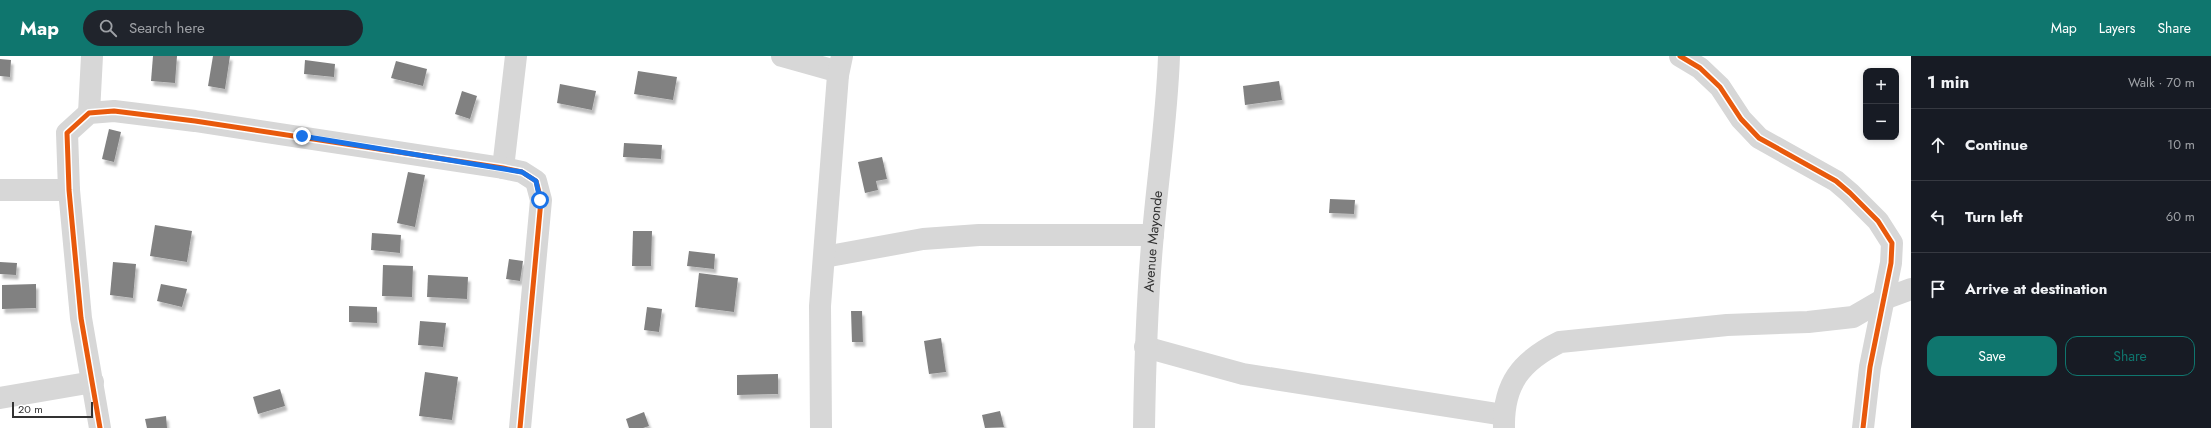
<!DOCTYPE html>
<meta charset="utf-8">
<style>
body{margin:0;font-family:Jost,sans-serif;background:#20242c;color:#f1f3f6}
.controls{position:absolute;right:12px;top:12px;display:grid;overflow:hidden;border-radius:8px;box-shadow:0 2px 6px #0003}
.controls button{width:36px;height:36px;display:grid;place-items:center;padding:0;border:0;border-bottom:1px solid #363941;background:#171b24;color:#f1f3f6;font:20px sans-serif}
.scale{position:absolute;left:12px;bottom:10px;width:81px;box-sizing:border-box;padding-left:4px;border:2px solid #333;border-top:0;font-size:11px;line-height:14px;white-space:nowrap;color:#333;-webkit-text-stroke:3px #fff;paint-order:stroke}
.stop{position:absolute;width:12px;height:12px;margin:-9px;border:3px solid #1a73e8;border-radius:50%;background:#fff}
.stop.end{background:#1a73e8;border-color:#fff;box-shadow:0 1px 4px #0008}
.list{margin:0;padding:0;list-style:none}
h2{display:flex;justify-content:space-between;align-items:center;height:52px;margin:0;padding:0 16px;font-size:17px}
h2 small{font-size:13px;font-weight:400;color:#9ea1a6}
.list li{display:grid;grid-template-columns:26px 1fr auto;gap:12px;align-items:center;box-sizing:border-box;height:72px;padding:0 16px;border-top:1px solid #363941}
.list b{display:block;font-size:15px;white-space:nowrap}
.list em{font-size:13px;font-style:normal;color:#9ea1a6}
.actions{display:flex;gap:8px;padding:12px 16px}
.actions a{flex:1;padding:9px 0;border:1px solid #0f766e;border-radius:12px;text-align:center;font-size:14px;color:#0f766e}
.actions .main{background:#0f766e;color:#fff}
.icon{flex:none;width:22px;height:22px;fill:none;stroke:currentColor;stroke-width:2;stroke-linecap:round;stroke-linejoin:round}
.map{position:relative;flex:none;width:1911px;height:372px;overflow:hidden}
header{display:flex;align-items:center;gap:24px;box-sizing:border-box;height:56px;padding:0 20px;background:#0f766e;color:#fff}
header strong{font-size:19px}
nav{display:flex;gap:22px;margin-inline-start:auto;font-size:14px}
.search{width:280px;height:36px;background:#20242c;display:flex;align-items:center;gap:10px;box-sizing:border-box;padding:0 14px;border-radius:22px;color:#9ea1a6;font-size:15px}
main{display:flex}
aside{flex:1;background:#171b24}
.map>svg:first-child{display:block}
.building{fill:#818181;filter:url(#shadow)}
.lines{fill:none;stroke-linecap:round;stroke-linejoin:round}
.street{stroke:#d7d7d7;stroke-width:22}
.cycleway-casing{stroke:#fff;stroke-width:8}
.cycleway{stroke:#e8590c;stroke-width:5}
.route{stroke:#1a73e8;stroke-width:5}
.labels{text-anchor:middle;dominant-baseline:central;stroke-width:4;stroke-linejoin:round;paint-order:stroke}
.street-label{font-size:14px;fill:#333;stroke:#fff}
</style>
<header>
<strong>Map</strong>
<div class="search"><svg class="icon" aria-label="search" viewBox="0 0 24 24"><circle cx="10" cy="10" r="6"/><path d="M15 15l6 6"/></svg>Search here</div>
<nav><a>Map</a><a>Layers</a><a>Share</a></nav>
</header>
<main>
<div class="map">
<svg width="1911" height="372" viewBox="0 0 1911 372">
<defs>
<filter id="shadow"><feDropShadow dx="2.5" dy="4.5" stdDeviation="1" flood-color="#0004"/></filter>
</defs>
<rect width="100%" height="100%" fill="#fff"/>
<g class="building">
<polygon points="153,0 177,0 175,27 151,25"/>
<polygon points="213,0 230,0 225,33 208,30"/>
<polygon points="0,3 11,4 10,21 0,20"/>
<polygon points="305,4 335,8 334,21 304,18"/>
<polygon points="396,5 427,13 423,30 391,22"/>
<polygon points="638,15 677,21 673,44 634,38"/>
<polygon points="1279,25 1282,44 1245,49 1243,30"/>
<polygon points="560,28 596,35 592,54 557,47"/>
<polygon points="462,35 477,40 470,63 455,58"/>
<polygon points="109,73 121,76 114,106 102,103"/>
<polygon points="624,87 662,89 661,103 623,101"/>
<polygon points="882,101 887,123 876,125 878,134 865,137 858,106"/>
<polygon points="408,116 425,119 415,171 397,167"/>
<polygon points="1330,143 1355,144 1354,158 1329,157"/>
<polygon points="155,169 192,175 187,206 150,200"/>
<polygon points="633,175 652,175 651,210 632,210"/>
<polygon points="372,177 401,179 400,197 371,194"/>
<polygon points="689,195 715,198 714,213 687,210"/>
<polygon points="509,203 523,205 520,225 506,223"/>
<polygon points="0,206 17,207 16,219 0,218"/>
<polygon points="113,206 136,208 133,242 110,239"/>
<polygon points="383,209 413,210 412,241 382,240"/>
<polygon points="699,217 738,222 734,256 695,251"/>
<polygon points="428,219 468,221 467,243 427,241"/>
<polygon points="36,228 36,252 2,253 2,229"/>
<polygon points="161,228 187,233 182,251 157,245"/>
<polygon points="349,250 377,251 377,267 349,266"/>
<polygon points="647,251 662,253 659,276 644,274"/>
<polygon points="851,255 862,255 863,286 852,286"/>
<polygon points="420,265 446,267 443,291 418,289"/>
<polygon points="941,282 946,316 929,318 924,285"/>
<polygon points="425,316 458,321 452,364 419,360"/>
<polygon points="778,318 778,338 737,339 737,319"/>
<polygon points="280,333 285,350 258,358 253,341"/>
<polygon points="1000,355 1004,371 985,372 982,359"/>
<polygon points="644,356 649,370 643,372 629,372 626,363"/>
<polygon points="166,360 167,372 147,372 145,363"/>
</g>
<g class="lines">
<g class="street">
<polyline points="782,0 832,14 838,19"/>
<polyline points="1680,0 1700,12 1720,31 1741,63 1759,82 1836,125 1850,137 1878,165 1892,187 1891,207 1870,311 1863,372"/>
<polyline points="89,57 92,0"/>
<polyline points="503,112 516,0"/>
<polyline points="0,134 69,134"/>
<polyline points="824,201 923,183 979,179 1153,179"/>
<polyline points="1145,291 1243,318 1504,359"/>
<polyline points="0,342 93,326"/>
<polyline points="100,372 81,262 69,134 67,77 89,57 114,55 195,65 503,112 522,116 536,125 541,144 520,372"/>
<polyline points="821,372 820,250 838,19 842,0"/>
<path id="s1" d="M1144,372C1145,307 1147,243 1153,178C1158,119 1167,60 1169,0"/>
<path d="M1504,372C1503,328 1521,305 1560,286L1727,269L1808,266L1853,261L1884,243L1911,233"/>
</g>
<g class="cycleway-casing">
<g id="cycleway">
<polyline points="1680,0 1700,12 1720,31 1741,63 1759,82 1836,125 1850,137 1878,165 1892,187 1891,207 1870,311 1863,372"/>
<polyline points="100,372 81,262 69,134 67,77 89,57 114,55 195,65 503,112 522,116 536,125 541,144 520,372"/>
</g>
</g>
<use href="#cycleway" class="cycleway"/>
</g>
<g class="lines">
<polyline class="route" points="302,80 522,116 536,125 540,144"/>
</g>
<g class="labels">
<g class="street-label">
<text stroke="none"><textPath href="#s1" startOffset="187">Avenue Mayonde</textPath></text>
</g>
</g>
</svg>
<div class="controls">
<button>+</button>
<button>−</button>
</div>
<div class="scale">20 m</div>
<div class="stop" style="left:540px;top:144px"></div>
<div class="stop end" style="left:302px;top:80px"></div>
</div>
<aside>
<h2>1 min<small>Walk · 70 m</small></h2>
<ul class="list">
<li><svg class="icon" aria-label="ahead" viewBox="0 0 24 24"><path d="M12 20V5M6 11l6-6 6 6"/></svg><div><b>Continue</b></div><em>10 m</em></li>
<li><svg class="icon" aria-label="left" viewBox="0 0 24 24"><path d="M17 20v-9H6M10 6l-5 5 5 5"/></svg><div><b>Turn left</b></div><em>60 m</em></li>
<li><svg class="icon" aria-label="arrive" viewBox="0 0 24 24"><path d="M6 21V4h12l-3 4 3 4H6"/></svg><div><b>Arrive at destination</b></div></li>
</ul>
<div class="actions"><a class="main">Save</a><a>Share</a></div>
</aside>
</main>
